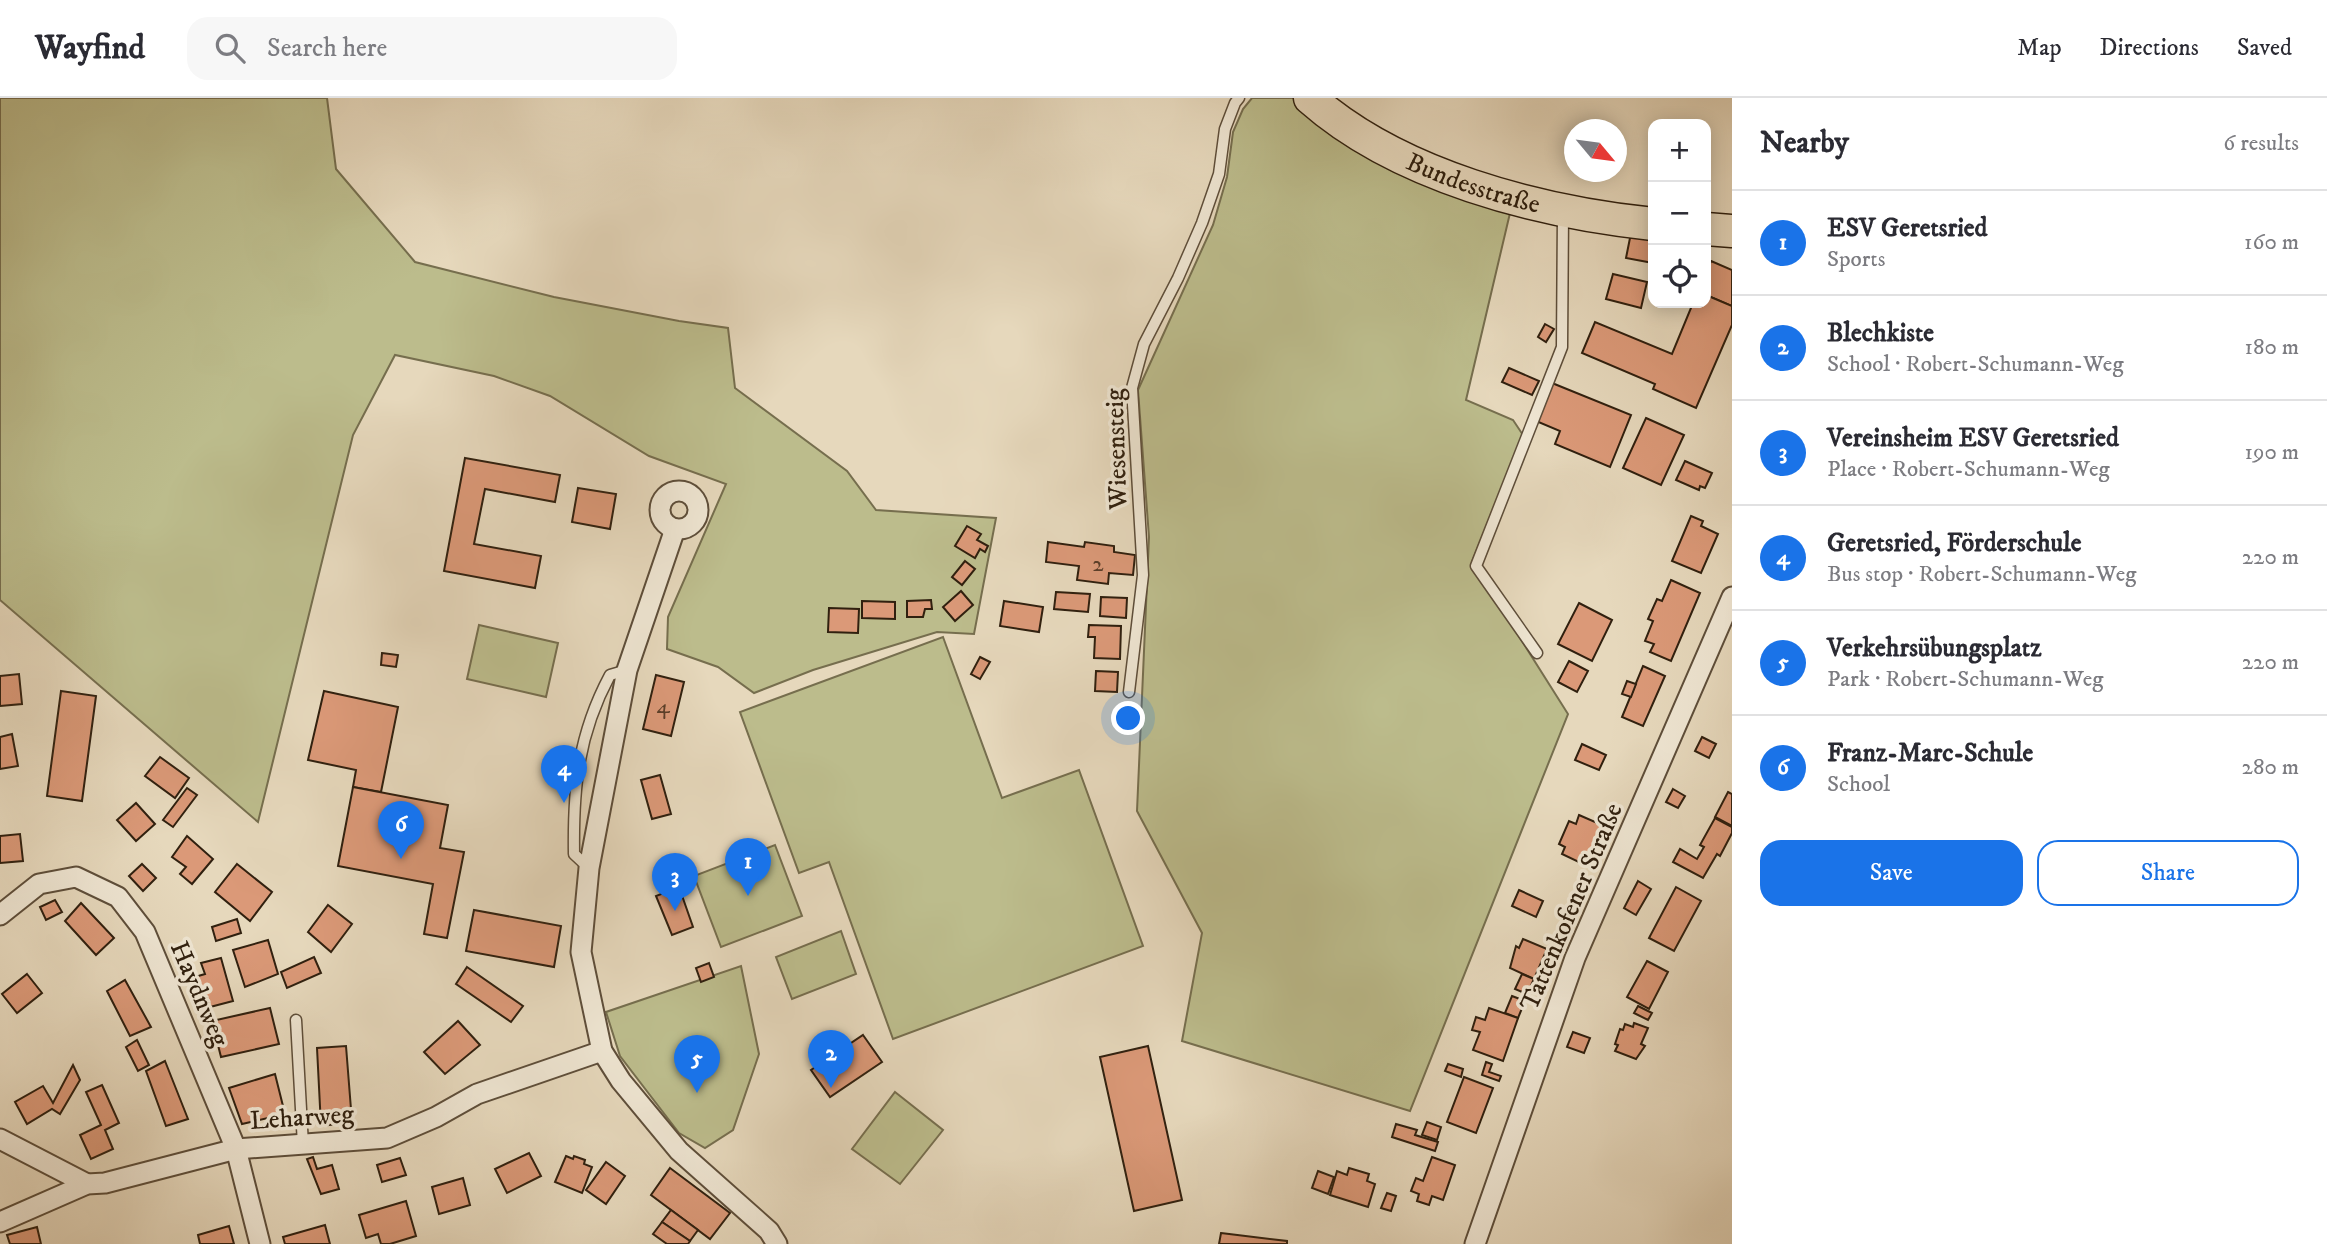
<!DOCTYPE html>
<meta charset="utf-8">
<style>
body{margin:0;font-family:"IM FELL DW Pica",serif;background:#f7f7f7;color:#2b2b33}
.controls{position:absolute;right:21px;top:21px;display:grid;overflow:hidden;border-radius:14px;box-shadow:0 4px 18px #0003}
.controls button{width:63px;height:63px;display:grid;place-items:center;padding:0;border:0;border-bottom:2px solid #e1e1e2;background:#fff;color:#2b2b33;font:35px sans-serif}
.compass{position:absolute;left:1564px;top:21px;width:63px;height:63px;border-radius:50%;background:#fff;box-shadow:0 4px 18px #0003;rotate:119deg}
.you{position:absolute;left:1129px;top:621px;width:24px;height:24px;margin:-18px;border:5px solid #fff;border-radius:50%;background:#1a73e8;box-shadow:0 0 0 10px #1a73e833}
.badge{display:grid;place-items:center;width:46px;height:46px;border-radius:50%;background:#1a73e8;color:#fff;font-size:23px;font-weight:700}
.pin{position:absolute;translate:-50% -58px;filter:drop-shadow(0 2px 4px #0008)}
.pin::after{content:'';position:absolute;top:37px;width:24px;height:21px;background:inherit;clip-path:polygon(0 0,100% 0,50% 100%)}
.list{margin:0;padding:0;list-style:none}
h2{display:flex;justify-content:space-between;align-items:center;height:91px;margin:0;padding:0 28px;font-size:30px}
h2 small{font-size:23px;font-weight:400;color:#7c7c81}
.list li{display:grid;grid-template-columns:46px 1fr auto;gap:21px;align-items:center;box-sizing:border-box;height:105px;padding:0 28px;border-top:2px solid #e1e1e2}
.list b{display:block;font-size:26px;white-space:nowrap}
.list p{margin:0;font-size:23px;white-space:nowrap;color:#7c7c81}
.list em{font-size:23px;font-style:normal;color:#7c7c81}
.actions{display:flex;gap:14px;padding:21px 28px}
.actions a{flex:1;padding:16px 0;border:2px solid #1a73e8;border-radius:21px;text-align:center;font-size:24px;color:#1a73e8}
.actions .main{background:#1a73e8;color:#fff}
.icon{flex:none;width:38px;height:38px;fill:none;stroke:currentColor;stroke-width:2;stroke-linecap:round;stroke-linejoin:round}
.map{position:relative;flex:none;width:1732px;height:1146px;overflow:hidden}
header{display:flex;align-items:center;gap:42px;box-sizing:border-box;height:98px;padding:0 35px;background:#fff;border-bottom:2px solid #e1e1e2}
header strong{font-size:33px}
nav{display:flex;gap:38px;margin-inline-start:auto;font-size:24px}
.search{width:490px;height:63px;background:#f7f7f7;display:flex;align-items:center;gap:18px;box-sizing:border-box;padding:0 24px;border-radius:21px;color:#7c7c81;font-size:26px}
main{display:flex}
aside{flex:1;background:#fff}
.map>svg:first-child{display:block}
.green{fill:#bcbc8c;stroke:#766e4e;stroke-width:2}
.building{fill:#db9978;stroke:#30200f;stroke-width:2}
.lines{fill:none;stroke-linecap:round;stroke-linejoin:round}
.service-casing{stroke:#5e4e3a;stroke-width:13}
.minor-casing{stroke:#5e4e3a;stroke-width:23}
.primary-casing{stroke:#30200f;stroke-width:35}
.service{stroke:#efe6d3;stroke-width:10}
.minor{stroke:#efe6d3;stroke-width:19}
.primary{stroke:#e6d8bc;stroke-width:32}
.labels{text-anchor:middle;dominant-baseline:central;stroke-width:7;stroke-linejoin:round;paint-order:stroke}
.number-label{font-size:23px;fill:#5b3e29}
.street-label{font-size:26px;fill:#30200f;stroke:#efe6d3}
</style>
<header>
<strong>Wayfind</strong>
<div class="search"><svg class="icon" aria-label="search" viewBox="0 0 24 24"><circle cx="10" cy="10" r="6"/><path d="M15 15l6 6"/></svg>Search here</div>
<nav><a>Map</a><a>Directions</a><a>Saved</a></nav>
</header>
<main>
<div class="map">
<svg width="1732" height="1146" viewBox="0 0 1732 1146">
<rect width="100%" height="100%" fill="#e6d8bc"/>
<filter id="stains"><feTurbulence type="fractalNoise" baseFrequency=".00286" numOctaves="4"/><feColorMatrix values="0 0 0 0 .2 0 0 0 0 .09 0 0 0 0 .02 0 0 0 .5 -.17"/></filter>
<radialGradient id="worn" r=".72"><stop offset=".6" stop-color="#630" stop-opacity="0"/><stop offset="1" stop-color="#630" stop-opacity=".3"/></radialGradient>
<g class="green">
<polygon points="0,0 327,0 336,71 415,164 554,199 679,223 728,230 735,290 847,373 876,412 996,420 974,536 937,534 813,572 754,595 718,569 667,551 668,519 726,386 649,358 550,298 494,278 395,257 353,337 258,724 0,502"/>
<polygon points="1252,0 1296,0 1510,115 1466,302 1513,322 1523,337 1472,464 1568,616 1410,1013 1182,943 1202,835 1137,713 1149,439 1138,292 1213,127 1227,79 1233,34 1243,11"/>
<polygon points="479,527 558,545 546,599 467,581"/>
<polygon points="943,539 1002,700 1079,672 1143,848 893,941 829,764 799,775 740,614"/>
<polygon points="775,747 802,818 721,849 694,778"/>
<polygon points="841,833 856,876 792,901 776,859"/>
<polygon points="741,868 759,956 733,1032 705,1050 679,1035 620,958 606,914"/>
<polygon points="895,994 943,1032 900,1086 852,1051"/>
</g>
<g class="building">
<polygon points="1631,135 1653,139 1653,165 1626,160"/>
<polygon points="1711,163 1732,172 1732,208 1706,197 1706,175"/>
<polygon points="1613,176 1647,184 1641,210 1606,201"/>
<polygon points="1706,197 1732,208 1732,227 1696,310 1653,291 1655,286 1582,255 1595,224 1672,256 1693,205 1706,205"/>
<polygon points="1545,226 1554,231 1546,244 1538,239"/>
<polygon points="1509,270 1539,283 1532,297 1502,284"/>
<polygon points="1552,285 1631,317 1610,369 1555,346 1560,333 1536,323"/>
<polygon points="1646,320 1684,337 1661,387 1623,370"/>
<polygon points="465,360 560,377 555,404 485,391 474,446 541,458 535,490 444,473"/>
<polygon points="1685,363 1712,375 1705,390 1700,388 1699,392 1676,382"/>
<polygon points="578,390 616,396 610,431 572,424"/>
<polygon points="1691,418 1703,423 1701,428 1718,436 1701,475 1672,463"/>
<polygon points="967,428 981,436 977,442 988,448 985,454 980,451 975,460 955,448"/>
<polygon points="1048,444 1084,449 1085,444 1114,448 1114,454 1135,457 1133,477 1109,475 1108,486 1077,482 1079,468 1046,464"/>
<polygon points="965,463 975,471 962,487 952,479"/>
<polygon points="1671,482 1700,495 1671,563 1650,554 1654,546 1645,543 1653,523 1648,521 1657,501 1662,503"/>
<polygon points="961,493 973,507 955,523 943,509"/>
<polygon points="1056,494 1090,496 1088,514 1054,511"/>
<polygon points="1101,499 1127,500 1126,520 1100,518"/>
<polygon points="931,502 932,511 925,511 923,519 907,519 907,503"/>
<polygon points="862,503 895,504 895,521 862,520"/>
<polygon points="1004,503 1043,509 1039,534 1000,528"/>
<polygon points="1579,505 1612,522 1592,563 1558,546"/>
<polygon points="829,510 859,511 858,535 828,534"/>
<polygon points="1089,527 1121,528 1120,561 1094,560 1095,539 1088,539"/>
<polygon points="382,555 398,557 396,569 381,567"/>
<polygon points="980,559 990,564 980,581 971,576"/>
<polygon points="1569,563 1588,573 1577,594 1558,584"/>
<polygon points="1643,568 1665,578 1643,628 1622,619"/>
<polygon points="1096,573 1118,574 1117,594 1095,593"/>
<polygon points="19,576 22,606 0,608 0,578"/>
<polygon points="656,577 684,584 671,638 643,631"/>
<polygon points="1627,583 1636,586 1631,599 1622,596"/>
<polygon points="61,593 96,598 82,703 47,698"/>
<polygon points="324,593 398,609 381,694 353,689 356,672 308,662"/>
<polygon points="12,636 18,668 0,671 0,639"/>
<polygon points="1702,639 1716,646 1709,660 1695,653"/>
<polygon points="1582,646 1606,657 1599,672 1575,662"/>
<polygon points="160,659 189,680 175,700 145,678"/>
<polygon points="660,677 671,716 652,721 641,682"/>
<polygon points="353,689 448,707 440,750 464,754 447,840 424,836 433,786 338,768"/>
<polygon points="187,690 197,697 173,729 163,722"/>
<polygon points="1673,691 1685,698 1678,710 1666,704"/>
<polygon points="1728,694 1732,696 1732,728 1715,719"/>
<polygon points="136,705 155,726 136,743 117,722"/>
<polygon points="1579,717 1602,727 1585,767 1562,756 1565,749 1559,746 1569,723 1576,726"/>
<polygon points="1715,720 1732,729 1732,735 1720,758 1717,756 1703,780 1673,764 1680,751 1697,761 1704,749 1700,747"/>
<polygon points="20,736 23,763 0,765 0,738"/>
<polygon points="187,738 213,761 192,786 180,776 186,769 172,759"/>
<polygon points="142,766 156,780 143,793 129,778"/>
<polygon points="237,766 272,794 250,823 215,794"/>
<polygon points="1638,783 1651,791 1636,817 1624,810"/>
<polygon points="679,789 693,829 672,837 656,798"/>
<polygon points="1676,789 1701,803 1674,853 1649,840"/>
<polygon points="1519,792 1543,803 1536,819 1512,808"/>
<polygon points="55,802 62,814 46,822 40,809"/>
<polygon points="81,805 114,840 96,857 65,823"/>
<polygon points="328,807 352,826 331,854 308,834"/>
<polygon points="474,812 561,828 554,869 466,853"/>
<polygon points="237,821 241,835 216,843 212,829"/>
<polygon points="1523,841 1547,851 1534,881 1510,870 1516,848 1519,850"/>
<polygon points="268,842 278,876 245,889 233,852"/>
<polygon points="314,859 321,875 287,890 281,874"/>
<polygon points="221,860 233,903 210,909 204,893 192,897 188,881 205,876 201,865"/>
<polygon points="1647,863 1668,874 1649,911 1627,899"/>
<polygon points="709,865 714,879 701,884 696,870"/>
<polygon points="467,869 523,908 511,924 456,886"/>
<polygon points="27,876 42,895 17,915 2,896"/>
<polygon points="1522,876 1534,881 1527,896 1515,891"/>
<polygon points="125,882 151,929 130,938 107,893"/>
<polygon points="1512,898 1525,903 1518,920 1505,915"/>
<polygon points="1638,908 1652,915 1648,922 1634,915"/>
<polygon points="270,910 279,946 221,959 212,923"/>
<polygon points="1489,910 1518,920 1503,963 1473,952 1480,934 1472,932 1476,919 1485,922"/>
<polygon points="458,923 480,947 445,976 424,954"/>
<polygon points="1634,925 1648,930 1641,946 1645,948 1636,961 1615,953 1618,947 1615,946 1620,931 1623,932 1625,926 1633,929"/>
<polygon points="1573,934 1590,940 1584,955 1567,949"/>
<polygon points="863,937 882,964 830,999 811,972"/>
<polygon points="137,942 149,967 138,973 126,949"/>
<polygon points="346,948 352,1024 321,1028 317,950"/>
<polygon points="1148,948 1182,1102 1134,1113 1100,959"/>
<polygon points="165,963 188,1021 166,1028 146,973"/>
<polygon points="1486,964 1492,966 1489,974 1501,978 1499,983 1482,977"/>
<polygon points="1448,966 1463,971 1461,979 1445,973"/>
<polygon points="73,967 80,982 60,1016 52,1011 27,1026 15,1004 43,988 53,1005"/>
<polygon points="275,976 285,1016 242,1026 229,990"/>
<polygon points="1464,979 1493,990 1476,1035 1447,1024"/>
<polygon points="102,987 119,1025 105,1032 113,1051 91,1061 80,1037 101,1027 86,994"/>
<polygon points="1427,1024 1441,1029 1437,1042 1422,1037"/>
<polygon points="1396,1026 1417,1032 1415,1037 1438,1044 1435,1053 1392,1039"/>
<polygon points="529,1055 541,1078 507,1095 495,1071"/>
<polygon points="566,1058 573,1061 574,1058 585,1062 584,1066 592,1069 582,1095 555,1084"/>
<polygon points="313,1059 317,1071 332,1067 339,1091 321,1096 307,1061"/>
<polygon points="1432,1059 1455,1067 1443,1102 1432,1098 1429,1107 1417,1103 1419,1096 1411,1093 1416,1080 1423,1083"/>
<polygon points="400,1060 406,1077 382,1084 377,1067"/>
<polygon points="606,1064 625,1078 606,1106 586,1092"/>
<polygon points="670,1070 730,1115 710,1141 651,1097"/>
<polygon points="1349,1070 1369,1076 1367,1083 1375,1086 1368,1109 1330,1097 1337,1073 1347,1077"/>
<polygon points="1318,1073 1334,1079 1328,1096 1312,1090"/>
<polygon points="463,1080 470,1107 439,1116 432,1089"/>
<polygon points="1387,1095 1396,1098 1391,1113 1381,1110"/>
<polygon points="406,1103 416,1138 390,1146 381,1146 378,1136 366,1140 359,1117"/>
<polygon points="671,1112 698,1132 690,1143 662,1124"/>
<polygon points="662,1124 690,1143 688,1146 667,1146 653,1136"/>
<polygon points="325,1127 330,1146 285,1146 283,1139"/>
<polygon points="229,1128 234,1146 200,1146 198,1137"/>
<polygon points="37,1129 41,1146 10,1146 7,1137"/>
<polygon points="1221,1135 1287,1143 1287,1146 1219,1146"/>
</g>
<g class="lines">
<g class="service-casing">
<g id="service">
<polyline points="1537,555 1476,468 1562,249 1563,115"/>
<polyline points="1129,594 1143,477 1132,290 1144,246 1178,180 1202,125 1219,76 1225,31 1235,5 1239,0"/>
<path d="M589,770L574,756C573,689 578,637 610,577L627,572"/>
<polyline points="296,922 303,1047"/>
</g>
</g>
<g class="minor-casing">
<g id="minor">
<circle cx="679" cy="412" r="19"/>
<polyline points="675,431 627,572 589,770 581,854 602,953 621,983 679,1053 769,1133 777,1146"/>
<polyline points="0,817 39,786 76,779 118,799 145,834 236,1051 260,1146"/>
<polyline points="0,1041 87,1086"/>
<polyline points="0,1124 87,1086 105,1085 236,1051 387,1040 436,1019 477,996 602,953"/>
<polyline points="1475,1146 1575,860 1732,499"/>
</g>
</g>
<g class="primary-casing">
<g id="primary">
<path id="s1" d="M1310,0C1398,78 1538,114 1653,126"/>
<polyline points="1706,131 1732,133"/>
</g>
</g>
<use href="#service" class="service"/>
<use href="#minor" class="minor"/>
<use href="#primary" class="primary"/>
</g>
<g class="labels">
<g class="number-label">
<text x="1098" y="466">2</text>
<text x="663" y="608">4</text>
</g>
<g class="street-label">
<text stroke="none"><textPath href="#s1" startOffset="186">Bundesstraße</textPath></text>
<text transform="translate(1117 351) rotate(-92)">Wiesensteig</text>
<text transform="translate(1572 809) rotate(-67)">Tattenkofener Straße</text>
<text transform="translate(199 896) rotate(67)">Haydnweg</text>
<text transform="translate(302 1020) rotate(-4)">Leharweg</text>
</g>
</g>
<rect width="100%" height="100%" filter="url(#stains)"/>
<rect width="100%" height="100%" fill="url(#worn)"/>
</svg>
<div class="controls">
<button>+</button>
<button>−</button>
<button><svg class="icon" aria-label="locate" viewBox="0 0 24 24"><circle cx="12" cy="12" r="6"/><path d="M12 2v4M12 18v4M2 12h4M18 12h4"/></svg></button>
</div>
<svg class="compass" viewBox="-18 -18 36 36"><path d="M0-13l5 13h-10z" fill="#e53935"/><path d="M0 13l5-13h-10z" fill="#7c7c81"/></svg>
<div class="you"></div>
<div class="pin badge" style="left:748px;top:798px">1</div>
<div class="pin badge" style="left:831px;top:990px">2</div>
<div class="pin badge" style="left:675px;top:813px">3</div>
<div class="pin badge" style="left:564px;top:705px">4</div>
<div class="pin badge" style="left:697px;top:995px">5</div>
<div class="pin badge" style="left:401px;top:761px">6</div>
</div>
<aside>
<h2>Nearby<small>6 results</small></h2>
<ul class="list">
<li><span class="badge">1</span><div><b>ESV Geretsried</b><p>Sports</p></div><em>160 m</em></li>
<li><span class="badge">2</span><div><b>Blechkiste</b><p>School · Robert-Schumann-Weg</p></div><em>180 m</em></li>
<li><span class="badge">3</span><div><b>Vereinsheim ESV Geretsried</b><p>Place · Robert-Schumann-Weg</p></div><em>190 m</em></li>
<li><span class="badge">4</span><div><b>Geretsried, Förderschule</b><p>Bus stop · Robert-Schumann-Weg</p></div><em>220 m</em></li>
<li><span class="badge">5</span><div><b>Verkehrsübungsplatz</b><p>Park · Robert-Schumann-Weg</p></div><em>220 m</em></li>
<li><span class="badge">6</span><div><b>Franz-Marc-Schule</b><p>School</p></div><em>280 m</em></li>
</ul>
<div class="actions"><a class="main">Save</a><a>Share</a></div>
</aside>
</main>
